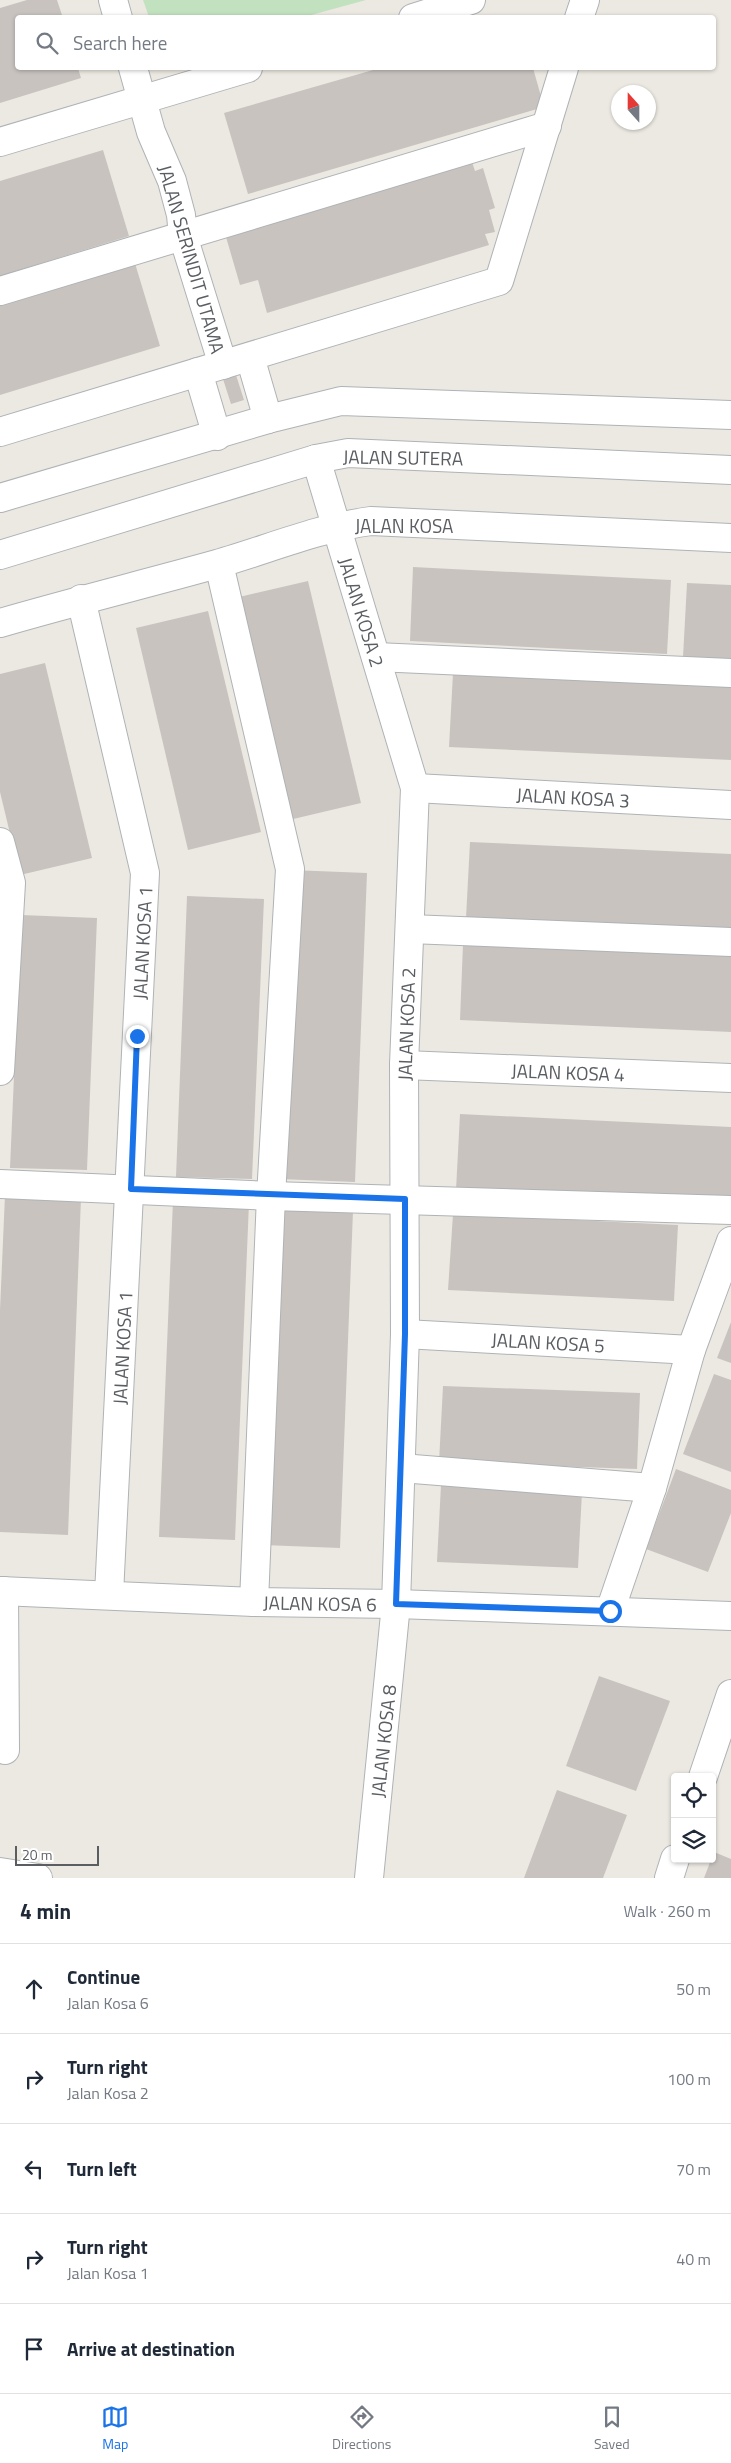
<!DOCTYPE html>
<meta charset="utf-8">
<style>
body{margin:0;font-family:"Titillium Web",sans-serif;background:#f6f6f7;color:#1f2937}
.controls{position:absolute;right:15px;bottom:15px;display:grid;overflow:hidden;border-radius:5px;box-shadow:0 1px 4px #0004}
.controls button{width:45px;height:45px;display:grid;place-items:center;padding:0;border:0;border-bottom:1px solid #e0e1e3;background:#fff;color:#1f2937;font:25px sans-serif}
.compass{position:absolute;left:611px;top:85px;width:45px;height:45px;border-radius:50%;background:#fff;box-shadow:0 1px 4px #0004;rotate:339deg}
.scale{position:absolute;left:15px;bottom:12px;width:84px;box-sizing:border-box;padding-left:5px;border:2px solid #5a5e62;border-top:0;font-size:14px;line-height:18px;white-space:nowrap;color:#5a5e62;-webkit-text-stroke:4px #fff;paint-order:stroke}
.stop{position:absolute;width:15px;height:15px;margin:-11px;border:4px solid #1a73e8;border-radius:50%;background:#fff}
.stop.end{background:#1a73e8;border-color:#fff;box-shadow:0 1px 5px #0008}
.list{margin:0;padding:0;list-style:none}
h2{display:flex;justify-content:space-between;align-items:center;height:65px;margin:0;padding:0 20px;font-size:21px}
h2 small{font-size:16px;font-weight:400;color:#747a83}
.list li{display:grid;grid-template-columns:32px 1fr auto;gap:15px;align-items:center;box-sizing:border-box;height:90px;padding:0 20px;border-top:1px solid #e0e1e3}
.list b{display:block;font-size:19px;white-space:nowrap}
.list p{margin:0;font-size:16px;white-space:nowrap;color:#747a83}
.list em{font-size:16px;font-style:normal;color:#747a83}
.icon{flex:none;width:28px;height:28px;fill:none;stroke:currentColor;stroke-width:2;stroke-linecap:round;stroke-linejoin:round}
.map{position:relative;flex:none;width:731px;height:1878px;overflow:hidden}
.search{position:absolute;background:#fff;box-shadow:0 1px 4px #0004;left:15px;right:15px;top:15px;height:55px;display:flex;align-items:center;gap:12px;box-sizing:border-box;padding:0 18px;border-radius:5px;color:#747a83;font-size:19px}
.sheet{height:515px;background:#fff}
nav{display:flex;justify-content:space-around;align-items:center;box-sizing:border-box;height:70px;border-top:1px solid #e0e1e3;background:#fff;font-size:14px;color:#747a83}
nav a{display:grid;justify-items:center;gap:2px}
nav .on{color:#1a73e8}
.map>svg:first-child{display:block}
.green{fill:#c2e2bf}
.building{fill:#c8c3bf}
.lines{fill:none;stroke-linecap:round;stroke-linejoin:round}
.minor-casing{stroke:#afb3b6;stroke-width:30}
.minor{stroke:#fff;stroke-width:28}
.route{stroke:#1a73e8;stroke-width:6}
.labels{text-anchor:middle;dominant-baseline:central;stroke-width:4;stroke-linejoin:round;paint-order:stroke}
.street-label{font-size:19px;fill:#5a5e62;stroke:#fff}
</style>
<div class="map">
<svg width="731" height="1878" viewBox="0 0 731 1878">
<rect width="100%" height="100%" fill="#ece9e2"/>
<polygon class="green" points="143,0 366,0 304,17 149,17"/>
<g class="building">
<polygon points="27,0 57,0 63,18 18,18 18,68 78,68 81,78 0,103 0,8"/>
<polygon points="380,68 533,68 544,107 248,194 224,113"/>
<polygon points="103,150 129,236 0,276 0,181"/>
<polygon points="472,162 475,171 483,168 495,208 489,210 495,232 485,234 489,245 267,313 258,280 240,285 226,237"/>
<polygon points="134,260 160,346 0,395 0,300"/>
<polygon points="236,375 244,400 231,404 223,379"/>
<polygon points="413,567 671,580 667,654 410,641"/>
<polygon points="308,581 361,803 289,820 235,598"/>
<polygon points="687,583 731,585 731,659 683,657"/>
<polygon points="208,611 261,832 188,850 136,628"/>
<polygon points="45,663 92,858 20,875 0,792 0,674"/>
<polygon points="453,673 731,686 731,760 449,747"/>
<polygon points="470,842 731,854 731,931 466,918"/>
<polygon points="291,870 367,873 355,1182 279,1179"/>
<polygon points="187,896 264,899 252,1179 176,1177"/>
<polygon points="21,915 97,918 87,1170 10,1168"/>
<polygon points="463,944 731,956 731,1032 460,1020"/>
<polygon points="460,1114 731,1127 731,1203 456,1190"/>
<polygon points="5,1195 81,1198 68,1535 0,1532 0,1310"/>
<polygon points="173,1200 249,1203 235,1540 159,1537"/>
<polygon points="277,1208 353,1211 340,1548 263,1545"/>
<polygon points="453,1214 678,1225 674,1301 448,1290"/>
<polygon points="731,1322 731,1363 717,1358"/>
<polygon points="714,1374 731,1380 731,1472 683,1454"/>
<polygon points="443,1386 640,1393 637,1469 439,1462"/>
<polygon points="676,1469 731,1490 731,1513 708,1572 646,1549"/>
<polygon points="441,1485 582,1492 578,1568 437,1562"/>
<polygon points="599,1676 670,1701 636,1791 566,1766"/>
<polygon points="557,1790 627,1815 603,1878 524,1878"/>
<polygon points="714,1852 731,1859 731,1878 704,1878"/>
</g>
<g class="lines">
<g class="minor-casing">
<g id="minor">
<polyline points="113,0 118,18"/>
<polyline points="413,18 471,0"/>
<polyline points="579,18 585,0"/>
<polyline points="133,68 151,132 172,181 181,215 183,236 223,365"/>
<polyline points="0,142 248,68"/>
<polyline points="0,291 547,126"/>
<polyline points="250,357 268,419"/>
<polyline points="198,372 217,436"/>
<polyline points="0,432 499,281 564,68"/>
<polyline points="316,459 415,788 404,1065 405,1334 396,1604 369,1878"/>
<polyline points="0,498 268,419 341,401 731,415"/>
<polyline points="0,555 316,459 348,453 731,470"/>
<polyline points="219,564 290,869 271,1196 254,1602"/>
<polyline points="81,599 145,873 109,1594"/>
<path d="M0,623C72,602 145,584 217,564C269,549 318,528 371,521L731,538"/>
<polyline points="376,657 731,673"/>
<polyline points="415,788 731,805"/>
<polyline points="0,842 11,883 0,1071"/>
<polyline points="410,929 731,942"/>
<polyline points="404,1065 731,1078"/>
<polyline points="0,1184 271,1196 731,1210"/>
<polyline points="405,1334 691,1350"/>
<polyline points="401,1468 652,1488"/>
<polyline points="0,1591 254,1602 396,1604 731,1616"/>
<polyline points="4,1591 5,1750"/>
<polyline points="610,1611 652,1488 691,1350 731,1241"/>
<polyline points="703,1777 731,1694"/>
<polyline points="0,1872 38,1878"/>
<polyline points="669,1878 675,1859"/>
</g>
</g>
<use href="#minor" class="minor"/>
</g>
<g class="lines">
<polyline class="route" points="137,1036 131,1189 405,1199 405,1334 396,1604 610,1611"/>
</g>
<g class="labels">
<g class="street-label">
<text transform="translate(192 259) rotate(74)">JALAN SERINDIT UTAMA</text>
<text transform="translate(403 457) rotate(1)">JALAN SUTERA</text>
<text x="404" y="525">JALAN KOSA</text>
<text transform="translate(362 612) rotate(73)">JALAN KOSA 2</text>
<text transform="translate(573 797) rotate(3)">JALAN KOSA 3</text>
<text transform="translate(142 943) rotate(-87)">JALAN KOSA 1</text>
<text transform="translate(406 1024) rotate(-88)">JALAN KOSA 2</text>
<text transform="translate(568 1072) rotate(2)">JALAN KOSA 4</text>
<text transform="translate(548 1342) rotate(3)">JALAN KOSA 5</text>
<text transform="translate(122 1348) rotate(-87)">JALAN KOSA 1</text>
<text transform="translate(320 1603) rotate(1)">JALAN KOSA 6</text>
<text transform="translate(383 1741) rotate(-84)">JALAN KOSA 8</text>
</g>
</g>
</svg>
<div class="controls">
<button><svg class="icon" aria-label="locate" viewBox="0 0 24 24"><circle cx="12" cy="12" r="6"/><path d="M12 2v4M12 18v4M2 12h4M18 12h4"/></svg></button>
<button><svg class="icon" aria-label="layers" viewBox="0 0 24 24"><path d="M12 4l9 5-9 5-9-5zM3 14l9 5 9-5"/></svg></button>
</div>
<svg class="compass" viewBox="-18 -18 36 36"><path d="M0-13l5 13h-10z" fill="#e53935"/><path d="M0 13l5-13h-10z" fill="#747a83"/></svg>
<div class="scale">20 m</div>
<div class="stop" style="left:610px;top:1611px"></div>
<div class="stop end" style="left:137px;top:1036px"></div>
<div class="search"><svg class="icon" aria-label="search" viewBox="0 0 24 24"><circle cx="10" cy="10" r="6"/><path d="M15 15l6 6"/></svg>Search here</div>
</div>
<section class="sheet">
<h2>4 min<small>Walk · 260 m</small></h2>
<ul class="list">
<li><svg class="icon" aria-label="ahead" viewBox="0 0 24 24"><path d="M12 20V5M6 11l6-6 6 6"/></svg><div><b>Continue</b><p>Jalan Kosa 6</p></div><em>50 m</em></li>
<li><svg class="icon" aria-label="right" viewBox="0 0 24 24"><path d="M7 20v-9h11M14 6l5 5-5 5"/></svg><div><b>Turn right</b><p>Jalan Kosa 2</p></div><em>100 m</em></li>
<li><svg class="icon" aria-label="left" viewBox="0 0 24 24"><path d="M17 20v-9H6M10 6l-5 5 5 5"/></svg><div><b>Turn left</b></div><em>70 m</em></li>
<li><svg class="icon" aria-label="right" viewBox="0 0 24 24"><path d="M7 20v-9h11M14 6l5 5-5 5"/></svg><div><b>Turn right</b><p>Jalan Kosa 1</p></div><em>40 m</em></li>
<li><svg class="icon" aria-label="arrive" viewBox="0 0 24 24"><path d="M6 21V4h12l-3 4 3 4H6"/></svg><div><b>Arrive at destination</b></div></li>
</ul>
</section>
<nav>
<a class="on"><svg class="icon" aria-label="map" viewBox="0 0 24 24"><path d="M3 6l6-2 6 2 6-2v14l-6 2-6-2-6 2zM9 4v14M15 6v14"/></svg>Map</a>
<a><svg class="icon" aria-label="directions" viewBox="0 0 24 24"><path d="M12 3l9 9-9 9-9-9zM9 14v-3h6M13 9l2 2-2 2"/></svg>Directions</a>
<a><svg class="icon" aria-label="saved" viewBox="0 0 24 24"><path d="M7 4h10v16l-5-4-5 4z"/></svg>Saved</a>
</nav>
